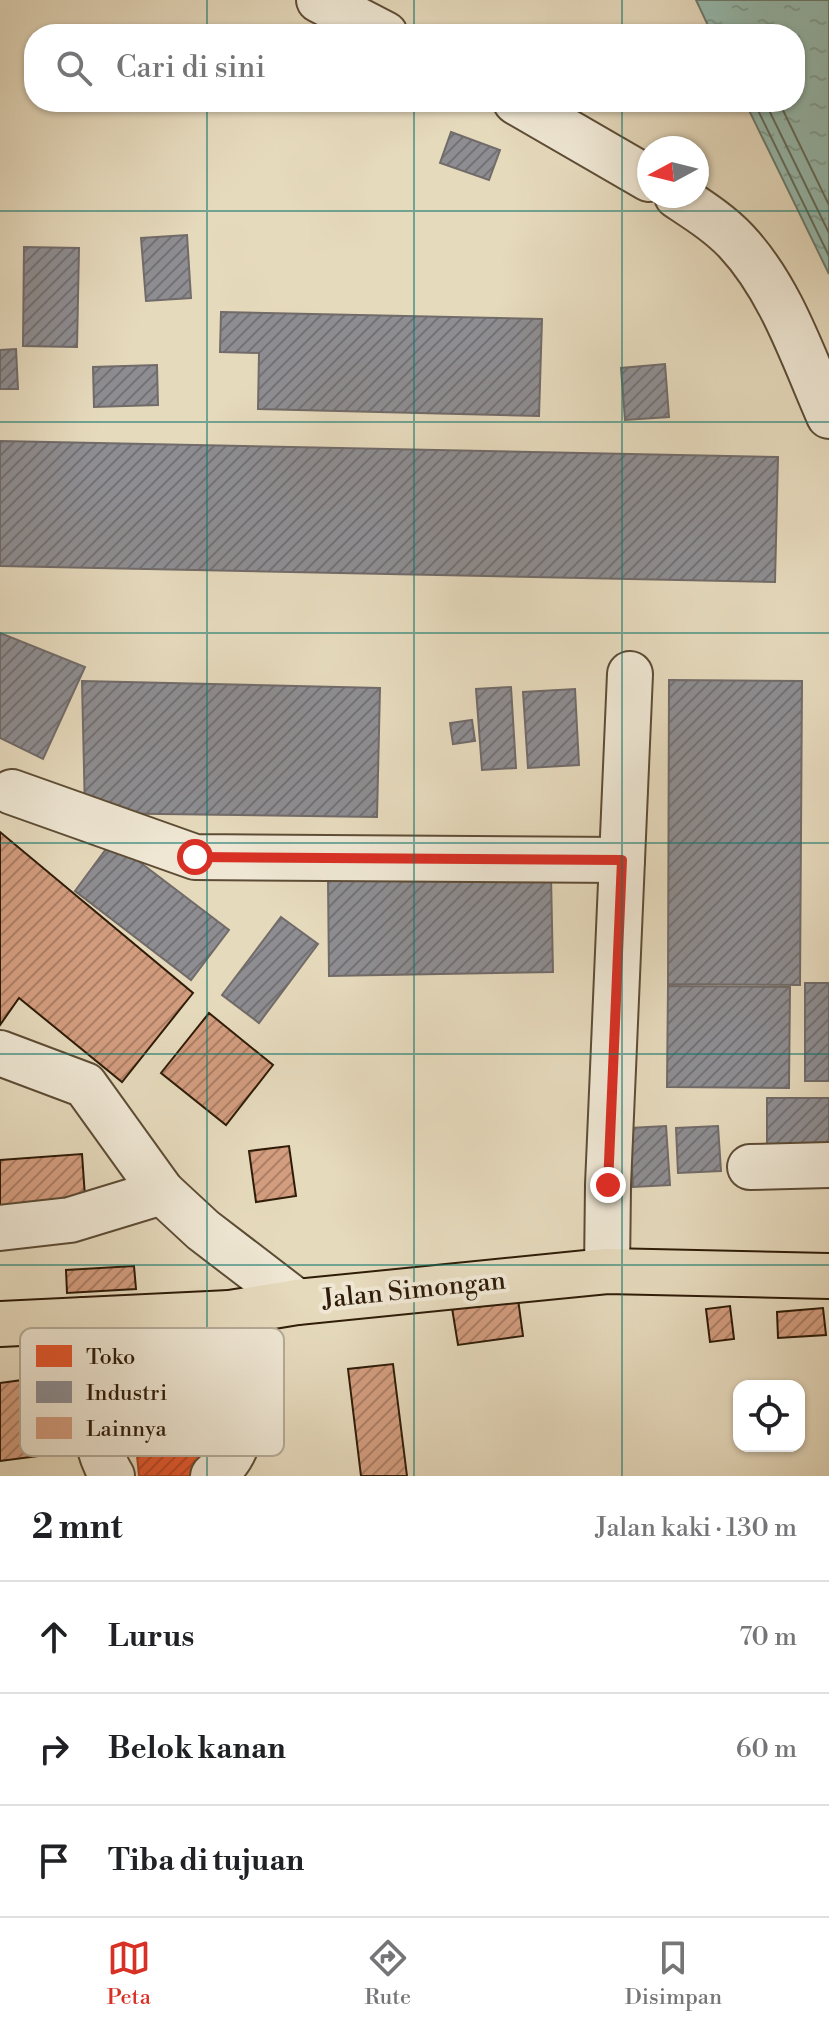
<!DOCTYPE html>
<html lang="id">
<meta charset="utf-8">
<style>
body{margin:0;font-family:"Libre Bodoni",serif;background:#f2f2f2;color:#202124}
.controls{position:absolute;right:24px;bottom:24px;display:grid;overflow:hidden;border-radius:16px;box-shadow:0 2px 6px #0004}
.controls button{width:72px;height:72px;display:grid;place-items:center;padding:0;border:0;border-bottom:2px solid #e0e0e0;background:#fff;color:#202124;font:40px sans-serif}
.compass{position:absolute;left:637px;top:136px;width:72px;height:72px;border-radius:50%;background:#fff;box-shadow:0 2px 6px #0004;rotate:263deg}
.stop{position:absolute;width:24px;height:24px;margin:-18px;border:6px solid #d93025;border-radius:50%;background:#fff}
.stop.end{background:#d93025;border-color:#fff;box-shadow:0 2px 8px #0008}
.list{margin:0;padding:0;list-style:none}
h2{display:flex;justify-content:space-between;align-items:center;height:104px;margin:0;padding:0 32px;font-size:34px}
h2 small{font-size:26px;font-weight:400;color:#757577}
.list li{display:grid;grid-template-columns:52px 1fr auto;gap:24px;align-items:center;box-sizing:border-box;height:112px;padding:0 32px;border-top:2px solid #e0e0e0}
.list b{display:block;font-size:30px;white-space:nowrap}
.list em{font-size:26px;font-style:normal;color:#757577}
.icon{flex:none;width:44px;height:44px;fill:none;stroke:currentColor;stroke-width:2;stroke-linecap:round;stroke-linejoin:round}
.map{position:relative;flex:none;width:829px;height:1476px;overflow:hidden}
.search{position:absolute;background:#fff;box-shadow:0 2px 6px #0004;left:24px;right:24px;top:24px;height:88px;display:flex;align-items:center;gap:20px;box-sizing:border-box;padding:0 28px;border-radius:32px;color:#757577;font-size:30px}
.sheet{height:440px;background:#fff}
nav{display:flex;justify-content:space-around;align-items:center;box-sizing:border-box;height:112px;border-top:2px solid #e0e0e0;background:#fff;font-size:22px;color:#757577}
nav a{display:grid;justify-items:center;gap:4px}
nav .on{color:#d93025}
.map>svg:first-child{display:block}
.water{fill:url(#water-ripples);stroke:#6d7b6c;stroke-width:2}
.shops{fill:url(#shops-hatch);stroke:#ae4523;stroke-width:2}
.industry{fill:url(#industry-hatch);stroke:#716b69;stroke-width:2}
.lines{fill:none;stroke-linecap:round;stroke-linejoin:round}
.shore{stroke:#626c5c;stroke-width:2}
.building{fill:url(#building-hatch);stroke:#2f1c08;stroke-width:2}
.minor-casing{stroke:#5d4c35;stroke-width:48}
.major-casing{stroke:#2f1c08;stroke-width:48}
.minor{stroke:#efe7d4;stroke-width:44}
.major{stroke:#e6dabd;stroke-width:44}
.route{stroke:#d93025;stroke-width:10}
.grid{fill:none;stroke:#0f766e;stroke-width:2;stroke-opacity:0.55}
.labels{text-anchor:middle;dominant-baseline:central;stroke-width:8;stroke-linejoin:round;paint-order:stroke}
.street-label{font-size:26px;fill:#2f1c08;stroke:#efe7d4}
.key{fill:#efe7d4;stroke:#b5aa97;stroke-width:2}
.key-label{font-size:22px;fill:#2f1c08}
</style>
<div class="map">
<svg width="829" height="1476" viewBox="0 0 829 1476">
<defs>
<pattern id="water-ripples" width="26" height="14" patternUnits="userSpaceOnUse" patternTransform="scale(2)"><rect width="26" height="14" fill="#96bbaf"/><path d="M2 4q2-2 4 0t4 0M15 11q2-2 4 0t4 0" fill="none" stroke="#82a095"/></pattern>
<pattern id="shops-hatch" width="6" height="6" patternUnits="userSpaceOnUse" patternTransform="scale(2)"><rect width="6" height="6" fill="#e4572e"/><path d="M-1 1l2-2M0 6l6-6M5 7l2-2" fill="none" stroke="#b94725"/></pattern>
<pattern id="industry-hatch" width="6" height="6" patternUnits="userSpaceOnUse" patternTransform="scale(2)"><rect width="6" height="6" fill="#8d8d92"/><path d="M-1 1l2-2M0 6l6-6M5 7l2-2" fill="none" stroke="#747275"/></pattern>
<pattern id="building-hatch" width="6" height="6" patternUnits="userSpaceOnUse" patternTransform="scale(2)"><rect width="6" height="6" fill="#d39d7f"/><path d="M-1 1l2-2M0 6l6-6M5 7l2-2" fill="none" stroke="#ac7f66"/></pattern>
</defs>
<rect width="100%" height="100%" fill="#e6dabd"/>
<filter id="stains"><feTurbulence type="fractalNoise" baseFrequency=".0025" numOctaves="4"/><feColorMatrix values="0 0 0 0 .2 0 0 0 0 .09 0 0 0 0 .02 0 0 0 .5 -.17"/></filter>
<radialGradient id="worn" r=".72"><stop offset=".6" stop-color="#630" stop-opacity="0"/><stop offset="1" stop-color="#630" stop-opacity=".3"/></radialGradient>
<polygon class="water" points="696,0 829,0 829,274 745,102 795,102 795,34 712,34"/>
<polygon class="shops" points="196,1419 201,1476 139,1476 134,1425"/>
<g class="industry">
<polygon points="451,132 500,150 489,180 440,163"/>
<polygon points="187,235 191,298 146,301 141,238"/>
<polygon points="24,247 79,248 77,347 23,346"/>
<polygon points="221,312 542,319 539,416 258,409 259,353 220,352"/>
<polygon points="16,349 18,389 0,389 0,350"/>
<polygon points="665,364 669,417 625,420 621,368"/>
<polygon points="157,365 158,405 94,407 93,367"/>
<polygon points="0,441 778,457 775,582 0,566"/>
<polygon points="0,633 85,667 43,759 0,738"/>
<polygon points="669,680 802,681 800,985 668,984"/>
<polygon points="82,681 380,688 377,817 85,813"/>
<polygon points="511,687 516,768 482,770 476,689"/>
<polygon points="575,689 579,765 528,768 523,692"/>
<polygon points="472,720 475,741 453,744 450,723"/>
<polygon points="112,841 229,930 191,980 75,891"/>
<polygon points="551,876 553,972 329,976 328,879"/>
<polygon points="281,917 318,944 259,1023 222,995"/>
<rect x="805" y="983" width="24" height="98"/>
<polygon points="668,986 790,987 789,1088 667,1087"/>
<rect x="767" y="1098" width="62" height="55"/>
<polygon points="666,1126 670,1185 633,1187 630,1128"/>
<polygon points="718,1126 721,1171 678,1173 676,1128"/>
</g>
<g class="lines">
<g class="shore">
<polyline points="754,102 829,256"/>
<polyline points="765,102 829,233"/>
<polyline points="779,102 829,205"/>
</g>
</g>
<g class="building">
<polygon points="0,832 193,993 122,1082 19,998 0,1025"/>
<polygon points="209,1013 273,1065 226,1125 161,1073"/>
<polygon points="289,1146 296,1196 256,1202 249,1151"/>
<polygon points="82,1154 86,1211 0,1217 0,1160"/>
<polygon points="134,1266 136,1289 67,1293 66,1270"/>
<polygon points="518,1299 523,1336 458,1345 452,1308"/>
<polygon points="730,1306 734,1339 710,1342 706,1309"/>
<polygon points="823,1308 826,1335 778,1338 777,1312"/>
<polygon points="393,1364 407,1476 361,1476 348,1369"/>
<polygon points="30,1379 39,1456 0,1461 0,1383"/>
</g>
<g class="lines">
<g class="minor-casing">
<g id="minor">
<polyline points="319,0 385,34"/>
<polyline points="516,102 649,179"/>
<path d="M677,196C698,210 719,223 736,241C781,289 803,357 829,416"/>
<polyline points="12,792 195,857 622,860"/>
<polyline points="0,1053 85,1085 162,1192 203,1230 297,1302"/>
<polyline points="750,1167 829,1165"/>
<polyline points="0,1228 70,1220 162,1192"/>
<polyline points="607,1271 608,1185 630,674"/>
<path d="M83,1320C88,1364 88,1439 112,1476"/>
<path d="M213,1476C228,1463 236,1451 240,1432L230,1313"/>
</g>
</g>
<g class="major-casing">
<polyline id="major" points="0,1324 230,1313 297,1302 607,1271 829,1276"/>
</g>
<use href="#minor" class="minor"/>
<use href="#major" class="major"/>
</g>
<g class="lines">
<polyline class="route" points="195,857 622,860 608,1185"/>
</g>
<path class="grid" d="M207,0V34M414,0V34M622,0V34M207,102V1476M414,102V1476M622,102V1476M0,211H829M0,422H829M0,633H829M0,843H829M0,1054H829M0,1265H829"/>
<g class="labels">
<g class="street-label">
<text transform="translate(414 1290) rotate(-6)">Jalan Simongan</text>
</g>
</g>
<rect x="20" y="1328" width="264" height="128" rx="12" class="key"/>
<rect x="36" y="1345" width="36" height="22" fill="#e4572e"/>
<rect x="36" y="1381" width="36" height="22" fill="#8d8d92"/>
<rect x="36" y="1417" width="36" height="22" fill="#d39d7f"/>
<g class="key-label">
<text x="86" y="1364">Toko</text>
<text x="86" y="1400">Industri</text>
<text x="86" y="1436">Lainnya</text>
</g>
<rect width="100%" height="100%" filter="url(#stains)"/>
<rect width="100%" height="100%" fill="url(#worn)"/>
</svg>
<div class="controls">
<button><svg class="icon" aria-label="locate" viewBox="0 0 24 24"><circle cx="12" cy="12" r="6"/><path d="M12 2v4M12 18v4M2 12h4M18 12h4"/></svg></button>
</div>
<svg class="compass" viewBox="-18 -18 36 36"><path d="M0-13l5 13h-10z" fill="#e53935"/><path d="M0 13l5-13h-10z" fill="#757577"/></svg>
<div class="stop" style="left:195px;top:857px"></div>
<div class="stop end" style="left:608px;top:1185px"></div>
<div class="search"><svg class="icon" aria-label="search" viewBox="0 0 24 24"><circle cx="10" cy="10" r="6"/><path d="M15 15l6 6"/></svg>Cari di sini</div>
</div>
<section class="sheet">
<h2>2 mnt<small>Jalan kaki · 130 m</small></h2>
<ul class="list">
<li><svg class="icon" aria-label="ahead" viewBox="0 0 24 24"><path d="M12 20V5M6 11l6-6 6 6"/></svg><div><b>Lurus</b></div><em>70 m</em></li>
<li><svg class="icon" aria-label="right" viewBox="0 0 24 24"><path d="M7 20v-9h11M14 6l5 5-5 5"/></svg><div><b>Belok kanan</b></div><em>60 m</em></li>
<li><svg class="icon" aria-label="arrive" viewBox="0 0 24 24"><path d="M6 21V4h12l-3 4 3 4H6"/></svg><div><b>Tiba di tujuan</b></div></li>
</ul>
</section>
<nav>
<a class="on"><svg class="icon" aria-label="map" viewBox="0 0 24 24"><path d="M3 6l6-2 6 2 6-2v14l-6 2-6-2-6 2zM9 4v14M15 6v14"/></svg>Peta</a>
<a><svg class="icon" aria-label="directions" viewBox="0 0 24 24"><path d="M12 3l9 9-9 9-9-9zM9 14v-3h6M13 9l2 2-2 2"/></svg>Rute</a>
<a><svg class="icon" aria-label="saved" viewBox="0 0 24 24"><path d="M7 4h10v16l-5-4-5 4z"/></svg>Disimpan</a>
</nav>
